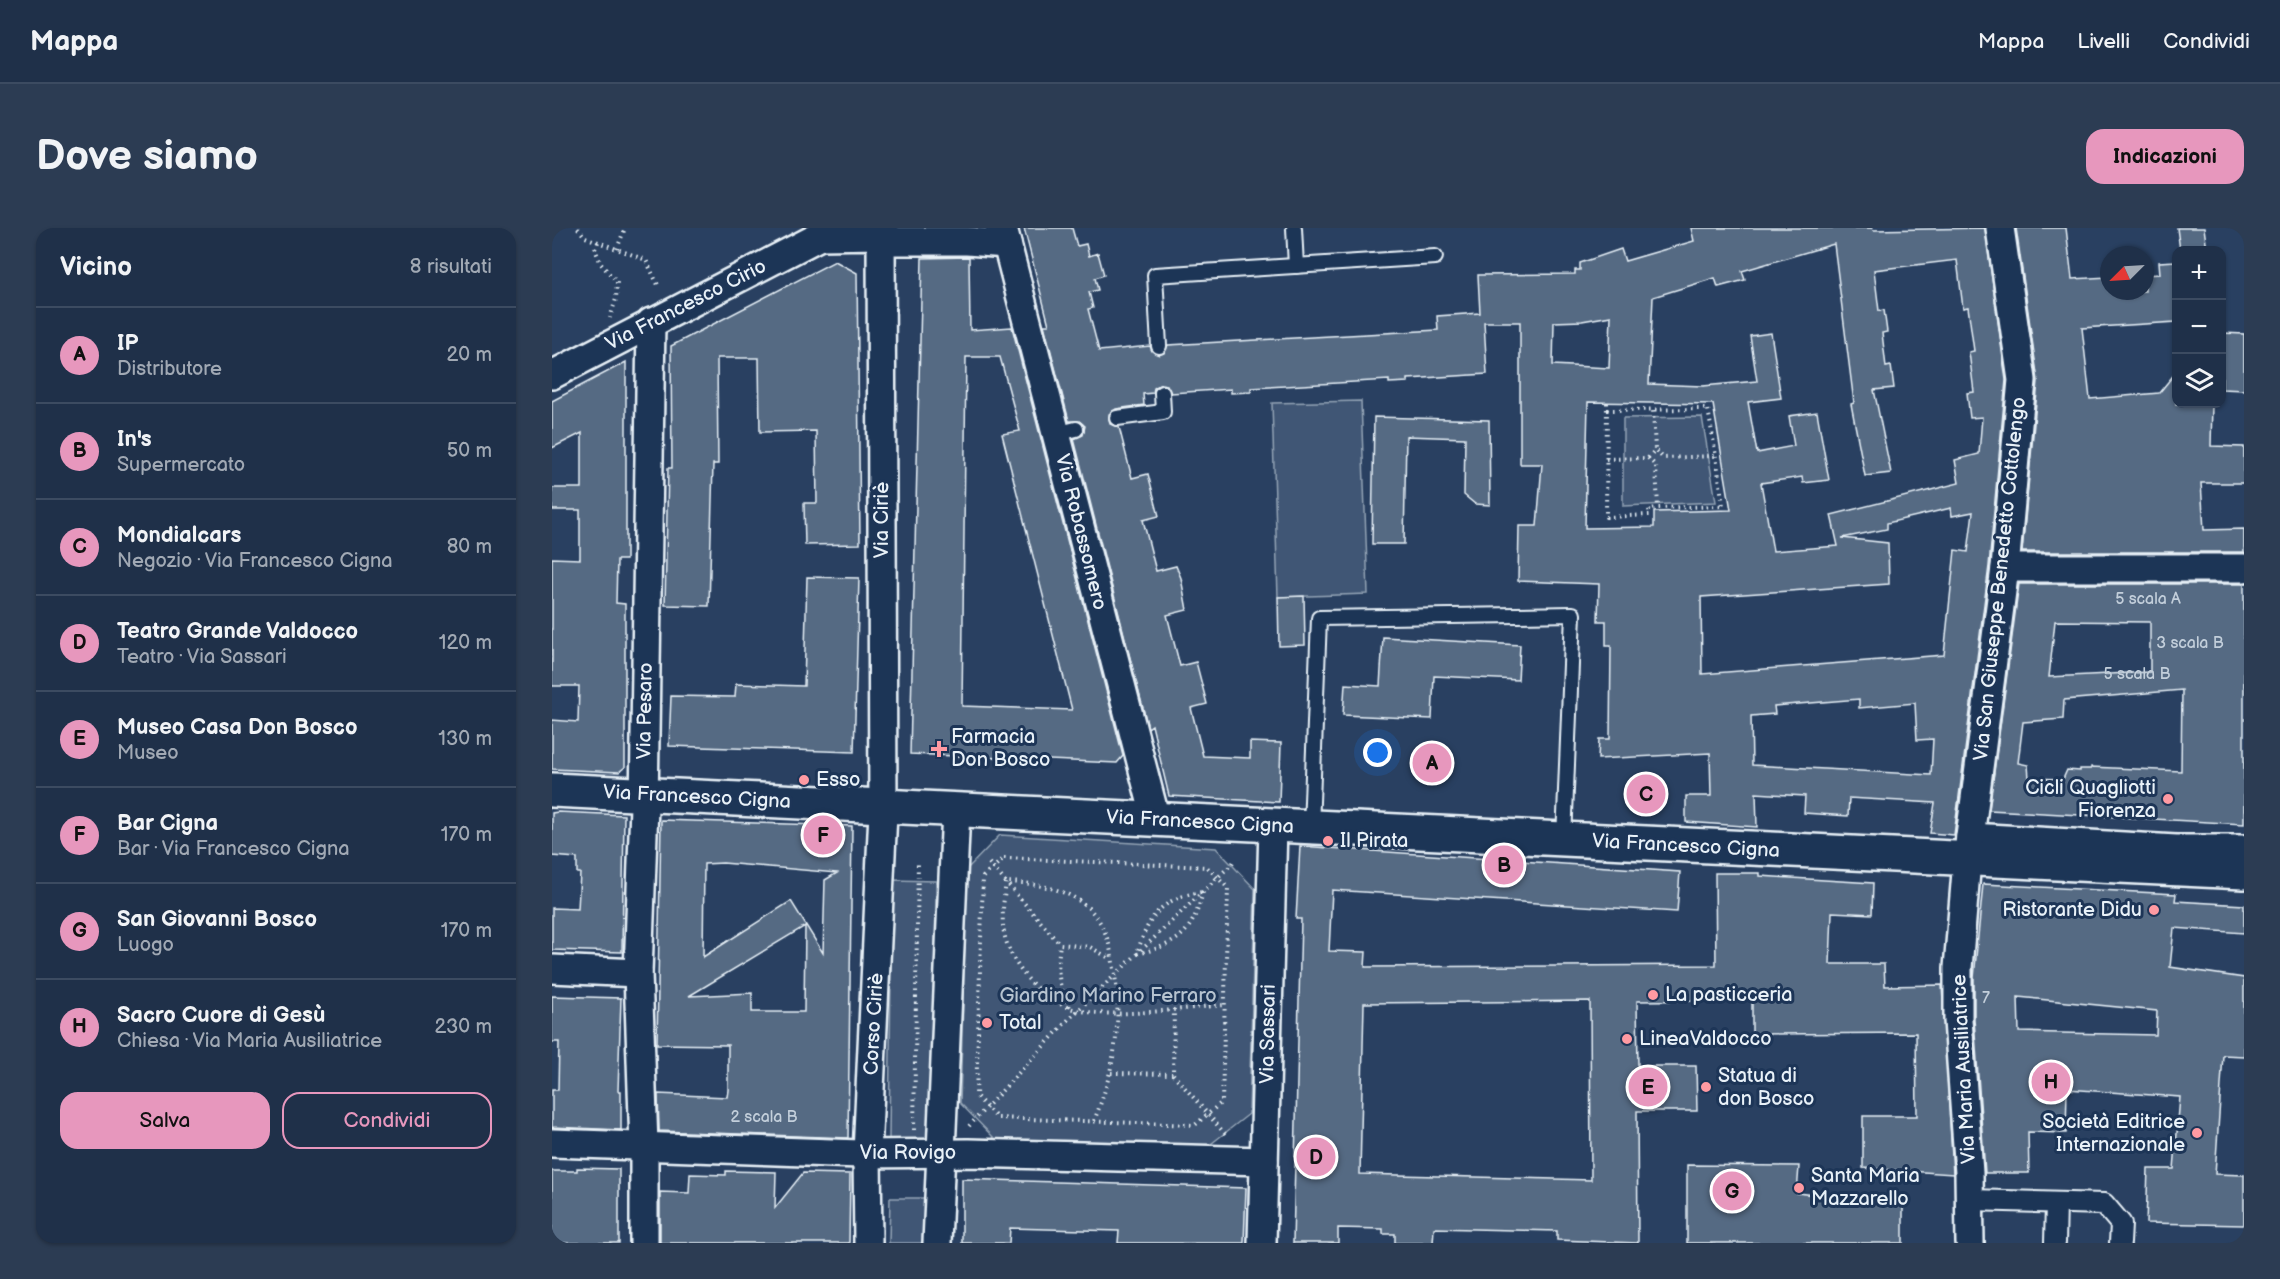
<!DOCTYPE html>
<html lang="it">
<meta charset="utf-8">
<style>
body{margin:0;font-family:"Balsamiq Sans",sans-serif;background:#2c3c53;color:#f1f3f6}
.controls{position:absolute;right:18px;top:18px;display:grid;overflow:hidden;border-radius:12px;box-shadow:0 2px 4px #0004}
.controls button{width:54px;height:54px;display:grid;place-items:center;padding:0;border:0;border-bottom:2px solid #3c4b61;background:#1f3049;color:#f1f3f6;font:30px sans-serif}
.compass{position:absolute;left:1548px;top:18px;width:54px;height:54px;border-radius:50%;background:#1f3049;box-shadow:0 2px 4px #0004;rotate:246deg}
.you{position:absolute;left:826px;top:525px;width:21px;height:21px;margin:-15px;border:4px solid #fff;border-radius:50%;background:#1a73e8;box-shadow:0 0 0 9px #1a73e833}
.badge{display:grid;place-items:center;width:39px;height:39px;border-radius:50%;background:#e797bd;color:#111;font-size:20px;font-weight:700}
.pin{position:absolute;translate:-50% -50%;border:3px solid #fff;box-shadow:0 2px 6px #0006}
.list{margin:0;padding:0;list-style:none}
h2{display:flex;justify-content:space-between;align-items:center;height:78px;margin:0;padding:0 24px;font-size:26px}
h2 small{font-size:20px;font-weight:400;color:#a1a9b4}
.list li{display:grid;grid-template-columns:39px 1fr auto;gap:18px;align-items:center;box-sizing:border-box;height:96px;padding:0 24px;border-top:2px solid #3c4b61}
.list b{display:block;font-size:22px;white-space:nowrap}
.list p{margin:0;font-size:20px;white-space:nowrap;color:#a1a9b4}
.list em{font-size:20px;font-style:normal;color:#a1a9b4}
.actions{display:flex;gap:12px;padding:18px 24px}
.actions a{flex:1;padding:14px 0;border:2px solid #e797bd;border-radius:18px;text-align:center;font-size:21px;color:#e797bd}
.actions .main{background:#e797bd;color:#111}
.icon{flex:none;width:33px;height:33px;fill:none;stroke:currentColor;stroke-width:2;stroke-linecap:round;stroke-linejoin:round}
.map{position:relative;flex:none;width:1692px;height:1015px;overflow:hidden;border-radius:18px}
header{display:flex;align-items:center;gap:36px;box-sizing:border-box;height:84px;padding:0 30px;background:#1f3049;border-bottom:2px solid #3c4b61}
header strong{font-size:28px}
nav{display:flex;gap:33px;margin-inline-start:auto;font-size:21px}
.intro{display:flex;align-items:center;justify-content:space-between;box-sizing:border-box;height:144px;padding:0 36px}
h1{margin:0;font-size:42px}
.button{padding:15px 27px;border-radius:18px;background:#e797bd;color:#111;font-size:21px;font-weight:700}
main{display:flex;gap:36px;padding:0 36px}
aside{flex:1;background:#1f3049;border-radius:18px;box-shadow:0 2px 4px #0004}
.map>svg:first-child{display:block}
.green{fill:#415774;stroke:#94a4b6;stroke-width:1.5}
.building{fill:#556a83;stroke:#e8f1f8;stroke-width:1.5;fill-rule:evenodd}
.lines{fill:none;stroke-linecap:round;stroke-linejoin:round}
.service-casing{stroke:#e8f1f8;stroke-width:18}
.pedestrian-casing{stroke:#e8f1f8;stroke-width:24}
.minor-casing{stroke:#e8f1f8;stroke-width:32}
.tertiary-casing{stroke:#e8f1f8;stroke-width:38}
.path{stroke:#e8f1f8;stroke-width:4;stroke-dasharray:1.5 4.5;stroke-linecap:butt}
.service{stroke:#1d3557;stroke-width:14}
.pedestrian{stroke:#1d3557;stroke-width:20}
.minor{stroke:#1d3557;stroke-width:27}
.tertiary{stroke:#1d3557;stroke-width:33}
.poi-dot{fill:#ff9aa2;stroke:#1d3557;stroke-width:2}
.labels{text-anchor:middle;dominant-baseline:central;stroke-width:6;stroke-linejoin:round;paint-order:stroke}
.number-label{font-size:16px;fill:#c3cfdb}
.street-label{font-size:20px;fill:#e8f1f8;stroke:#1d3557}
.poi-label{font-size:20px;fill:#e8f1f8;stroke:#1d3557;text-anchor:start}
.park-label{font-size:20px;fill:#b6c3d0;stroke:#1d3557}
</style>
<header>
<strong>Mappa</strong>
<nav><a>Mappa</a><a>Livelli</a><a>Condividi</a></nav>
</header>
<div class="intro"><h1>Dove siamo</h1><a class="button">Indicazioni</a></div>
<main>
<aside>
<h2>Vicino<small>8 risultati</small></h2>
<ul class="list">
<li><span class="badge">A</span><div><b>IP</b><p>Distributore</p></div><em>20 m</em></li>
<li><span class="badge">B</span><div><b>In's</b><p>Supermercato</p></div><em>50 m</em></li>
<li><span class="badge">C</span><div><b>Mondialcars</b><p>Negozio · Via Francesco Cigna</p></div><em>80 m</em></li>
<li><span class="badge">D</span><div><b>Teatro Grande Valdocco</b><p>Teatro · Via Sassari</p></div><em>120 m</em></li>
<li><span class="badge">E</span><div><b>Museo Casa Don Bosco</b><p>Museo</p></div><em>130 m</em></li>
<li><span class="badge">F</span><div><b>Bar Cigna</b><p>Bar · Via Francesco Cigna</p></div><em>170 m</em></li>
<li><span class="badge">G</span><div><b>San Giovanni Bosco</b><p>Luogo</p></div><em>170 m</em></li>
<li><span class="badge">H</span><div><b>Sacro Cuore di Gesù</b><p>Chiesa · Via Maria Ausiliatrice</p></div><em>230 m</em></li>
</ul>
<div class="actions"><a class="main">Salva</a><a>Condividi</a></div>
</aside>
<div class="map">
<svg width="1692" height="1015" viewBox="0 0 1692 1015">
<rect width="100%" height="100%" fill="#294061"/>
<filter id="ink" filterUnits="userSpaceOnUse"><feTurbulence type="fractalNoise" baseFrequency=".0167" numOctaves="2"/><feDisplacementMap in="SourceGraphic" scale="12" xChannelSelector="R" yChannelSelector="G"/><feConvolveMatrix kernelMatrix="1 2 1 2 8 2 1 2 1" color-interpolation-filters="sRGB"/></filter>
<g filter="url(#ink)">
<g class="green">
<polygon points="809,173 816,366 726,369 720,175"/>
<polygon points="1150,189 1164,274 1071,278 1071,190"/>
<polygon points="448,607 664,620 703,661 697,886 655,919 446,914 408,875 415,641"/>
<polygon points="340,652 384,653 381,913 337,912"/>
<polygon points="338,970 382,970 382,1015 337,1015"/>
</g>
<g class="building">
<path d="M472,0H520L525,18L534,16L537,28L546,25L552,47L543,50L546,62L537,64L541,80L536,81L547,123L598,118L600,123L607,127L612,125L616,117L886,102L885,88L928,85L926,47L1023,46V42H1028V35L1069,21L1073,33L1142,13L1139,0H1320L1321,2L1433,0L1454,152L1437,338L1402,607L1378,605L1383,575L1297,570L1296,588L1252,585L1253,568L1204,565L1205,599L1134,594V568H1159L1158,525L1046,531L1047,511H1058L1059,418H1054V393H1046L1047,356L966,353L967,298H985L990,236H968V94H932L935,146L856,151V154L837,155V152L699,160V164L679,165V161L619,165L615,157L609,156L602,160L601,165L591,166L592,177L564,181L557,186L558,196L567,199L580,250L596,246L607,288L591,292L604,343L624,338L629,350L635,382L615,387L628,438L644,434L655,476L639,480L651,528L698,530V514L729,515L727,574L617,568L600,497L596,500L522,211L531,207L533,198L527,193H517L492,97H497ZM1282,16L1302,175L1299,176L1313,248L1339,245L1322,162L1342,160L1339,138L1334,139L1330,105L1335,104L1332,82L1327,83L1322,42L1405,32L1411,80L1416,79L1422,123L1417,124L1422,164L1415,165L1418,190L1430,189L1427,226L1403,232L1407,255L1279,287L1286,318L1221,323L1209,255L1250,249L1251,255L1277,252L1265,184L1237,188L1242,218L1205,225L1196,174L1229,170L1219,105L1198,108L1205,153L1151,158L1097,156L1101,69L1163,50L1166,59L1193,52L1190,43ZM1059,88L1057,140L1001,137L1002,94L1030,93ZM1036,174L1161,176L1179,282L1102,284V299L1033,300ZM1399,280L1400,288L1421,284L1416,324L1403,322L1392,427L1150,446L1149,369L1337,356L1336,315L1290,310L1335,301V295ZM1307,471V480L1363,475L1365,512L1381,511L1379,547L1200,537L1199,488L1223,486L1222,478Z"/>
<polygon points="1464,0 1514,0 1520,51 1557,49 1557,63 1593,63 1593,47 1608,46 1607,34 1624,33 1624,94 1530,100 1538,171 1607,165 1624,144 1624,176 1660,176 1659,218 1692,219 1692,255 1649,255 1652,302 1692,301 1692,324 1470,324 1486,153"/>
<polygon points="1625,0 1652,0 1655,22 1628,22"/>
<path d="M417,29L418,102L460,99L571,528L565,535L358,526L370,30ZM414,129H448L468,203L450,206L520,482L410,478Z"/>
<polygon points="283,33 305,45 308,316 253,317 252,275 265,275 264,203 208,204 207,130 165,130 166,236 161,236 157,378 113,377 116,240 120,240 119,118"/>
<polygon points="1670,105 1692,106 1692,162 1670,161"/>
<polygon points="74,134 74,332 65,332 64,375 73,376 73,539 67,544 0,541 0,492 26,494 27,458 0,458 0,330 28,331 28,282 0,282 0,260 30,260 30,205 0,220 0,173"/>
<polygon points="822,189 937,192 938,277 923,276 912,267 913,210 854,208 852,316 820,316"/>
<polygon points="255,349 307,350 302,524 117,518 119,468 183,469 184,456 252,458"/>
<path d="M1467,356H1692V596L1437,582ZM1503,393L1598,394V444L1497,449ZM1630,462L1629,543L1539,539V541H1528V543L1515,542L1511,551L1477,550L1476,537L1466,535L1471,494L1511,491L1512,472Z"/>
<polygon points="752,368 753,417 727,418 726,369"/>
<polygon points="831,409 968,417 966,452 882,448 880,491 791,487 793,456 828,458"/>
<polygon points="6,584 72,587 70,724 0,722 0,680 26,681 28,645 25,645 25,630 0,628 0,585"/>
<path d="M109,592L300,598L296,910L107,903L106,866L175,869L176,862V817L105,816ZM171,635L285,645L273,652L271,725L239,673L151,729L152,636ZM253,698L252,784H200V765L137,768Z"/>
<path d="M748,618L1128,644L1125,684L780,662L777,723L814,724L813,739L1164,737L1163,645H1208V648L1321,655L1320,686L1280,684L1278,736H1332L1333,758L1390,757L1401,946L1311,940V888H1365L1364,805L1200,806V772L1085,773L1086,838H1144L1145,883H1085L1086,1015L1005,1012V1003L882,1000L881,1015H843V1006H831V1001L786,1000V1015H741L749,691H744ZM1038,773L1039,952L808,946L812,775Z"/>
<path d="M1431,656L1624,666L1623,673L1692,677V705L1622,700L1618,739L1692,750V828L1671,827L1663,946L1692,947V997L1594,995L1596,941H1622L1628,869L1515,861L1514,905L1476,904L1477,945H1433L1422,791V750ZM1466,769L1605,783L1604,807L1467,804Z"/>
<polygon points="0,768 69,770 66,863 69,863 69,902 0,899 0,862 6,862 7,814 0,814"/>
<polygon points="1135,937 1247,938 1245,965 1351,976 1351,1015 1135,1015"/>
<polygon points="25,940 67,941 67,1015 0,1015 0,943 25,943"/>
<polygon points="174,943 224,944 223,980 251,945 298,946 297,1015 108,1015 108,964 137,965 138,946 174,947"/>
<polygon points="410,951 694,960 692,1015 566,1015 567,1003 458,1000 457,1015 410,1015"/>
</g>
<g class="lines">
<g class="service-casing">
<g id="service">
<polyline points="742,0 744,38"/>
<polyline points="607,118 603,47 883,29"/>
<polyline points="565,190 611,184 610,165"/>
<polyline points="504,206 524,201"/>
<polyline points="759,600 767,390 1021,386 1012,612"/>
</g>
</g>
<g class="pedestrian-casing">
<g id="pedestrian">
<polyline points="1418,972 1552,976 1569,996 1568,1015"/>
<polyline points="1503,1015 1504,975"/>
</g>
</g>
<g class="minor-casing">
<g id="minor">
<polyline points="325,0 329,7 343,13 415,13 455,16 451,0"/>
<polyline points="268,8 329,7 331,584 315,926 316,1015"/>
<polyline points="455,16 604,592"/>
<polyline points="0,147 268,8 276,0"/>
<polyline points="1453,340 1692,340"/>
<polyline points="1418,609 1624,621 1692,621"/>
<polyline points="0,741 86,745"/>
<polyline points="0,915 308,926 416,925 712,933"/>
<polyline points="92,1015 92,918 86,745 92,578 99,94"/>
<polyline points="385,1015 404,581"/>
<polyline points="710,1015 721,598"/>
<polyline points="1418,1015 1417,945 1406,792 1406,740 1415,632 1453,340 1470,152 1448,0"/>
</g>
</g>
<g class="tertiary-casing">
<polyline id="tertiary" points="0,562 1692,644"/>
</g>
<g class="path">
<polyline points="26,0 33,9 94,32 106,57"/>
<polyline points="46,14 43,21 49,36 65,54 64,71 58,90"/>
<polyline points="65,21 73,0"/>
<polyline points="1055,175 1054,289 1098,287 1097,281 1106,280"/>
<polyline points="1055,182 1156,181 1164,228 1111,230 1103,222"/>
<polyline points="1096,230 1103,222 1101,182"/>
<polyline points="1054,231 1096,230 1104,238 1106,280 1171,278 1164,228"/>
<polygon points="452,630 655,639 676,660 670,874 643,897 445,890 424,868 431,649"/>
<polyline points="437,635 508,716"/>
<path d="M651,664C640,706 627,716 585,726C596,688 610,669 651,664Z"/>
<path d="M518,779C505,760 505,738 508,716L538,719L559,731"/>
<polyline points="559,845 621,846 622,781"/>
<polyline points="621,846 674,907"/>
<path d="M542,893C562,843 571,795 562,741C559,722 555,701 542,686C521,661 485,655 454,654C452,670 449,688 452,705C459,739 490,774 525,782C561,791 634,780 673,777"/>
<polyline points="417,898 518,790 684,632"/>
<polyline points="362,902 366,632"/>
</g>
<use href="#service" class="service"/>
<use href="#pedestrian" class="pedestrian"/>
<use href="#minor" class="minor"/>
<use href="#tertiary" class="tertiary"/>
</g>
</g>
<g class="poi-dot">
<path d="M384 512h6v6h6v6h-6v6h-6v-6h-6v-6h6z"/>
<circle cx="252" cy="552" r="6"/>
<circle cx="1616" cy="571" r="6"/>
<circle cx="776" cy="613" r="6"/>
<circle cx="1602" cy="682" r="6"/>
<circle cx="1101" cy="767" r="6"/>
<circle cx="435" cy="795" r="6"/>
<circle cx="1075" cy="811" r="6"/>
<circle cx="1154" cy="859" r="6"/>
<circle cx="1645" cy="905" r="6"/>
<circle cx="1247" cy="960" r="6"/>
</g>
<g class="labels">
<g class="number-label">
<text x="1596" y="371">5 scala A</text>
<text x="1638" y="415">3 scala B</text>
<text x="1585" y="446">5 scala B</text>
<text x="1434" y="770">7</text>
<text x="212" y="889">2 scala B</text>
</g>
<g class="street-label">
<text transform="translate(134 77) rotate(-27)">Via Francesco Cirio</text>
<text transform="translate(330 292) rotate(-90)">Via Ciriè</text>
<text transform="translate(529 304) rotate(76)">Via Robassomero</text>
<text transform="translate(1448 351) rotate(-84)">Via San Giuseppe Benedetto Cottolengo</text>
<text transform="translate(93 483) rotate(-89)">Via Pesaro</text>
<text transform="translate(145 569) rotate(3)">Via Francesco Cigna</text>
<text transform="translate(648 594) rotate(3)">Via Francesco Cigna</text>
<text transform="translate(1134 618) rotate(3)">Via Francesco Cigna</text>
<text transform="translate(322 796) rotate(-87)">Corso Ciriè</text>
<text transform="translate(716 806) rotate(-89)">Via Sassari</text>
<text transform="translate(1412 841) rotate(-93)">Via Maria Ausiliatrice</text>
<text x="356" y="925">Via Rovigo</text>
</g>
<g class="poi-label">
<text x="399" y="509">Farmacia<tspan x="399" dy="23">Don Bosco</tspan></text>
<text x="264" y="552">Esso</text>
<text x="1604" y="560" text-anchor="end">Cicli Quagliotti<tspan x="1604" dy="23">Fiorenza</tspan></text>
<text x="788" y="613">Il Pirata</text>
<text x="1590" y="682" text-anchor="end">Ristorante Didu</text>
<text x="1113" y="767">La pasticceria</text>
<text x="447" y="795">Total</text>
<text x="1087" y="811">LineaValdocco</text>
<text x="1166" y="848">Statua di<tspan x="1166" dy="23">don Bosco</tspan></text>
<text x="1633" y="894" text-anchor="end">Società Editrice<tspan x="1633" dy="23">Internazionale</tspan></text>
<text x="1259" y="948">Santa Maria<tspan x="1259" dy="23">Mazzarello</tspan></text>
</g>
<g class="park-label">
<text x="556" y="768">Giardino Marino Ferraro</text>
</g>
</g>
</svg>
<div class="controls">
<button>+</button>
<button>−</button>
<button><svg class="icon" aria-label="layers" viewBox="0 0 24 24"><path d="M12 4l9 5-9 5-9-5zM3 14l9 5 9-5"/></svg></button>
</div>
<svg class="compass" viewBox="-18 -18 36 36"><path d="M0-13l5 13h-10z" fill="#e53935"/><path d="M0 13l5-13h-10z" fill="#a1a9b4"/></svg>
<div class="you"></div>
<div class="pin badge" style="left:880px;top:535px">A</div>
<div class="pin badge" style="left:952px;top:637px">B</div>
<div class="pin badge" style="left:1094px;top:566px">C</div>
<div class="pin badge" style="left:764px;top:929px">D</div>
<div class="pin badge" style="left:1096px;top:859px">E</div>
<div class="pin badge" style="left:271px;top:607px">F</div>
<div class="pin badge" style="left:1180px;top:963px">G</div>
<div class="pin badge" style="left:1499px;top:854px">H</div>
</div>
</main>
